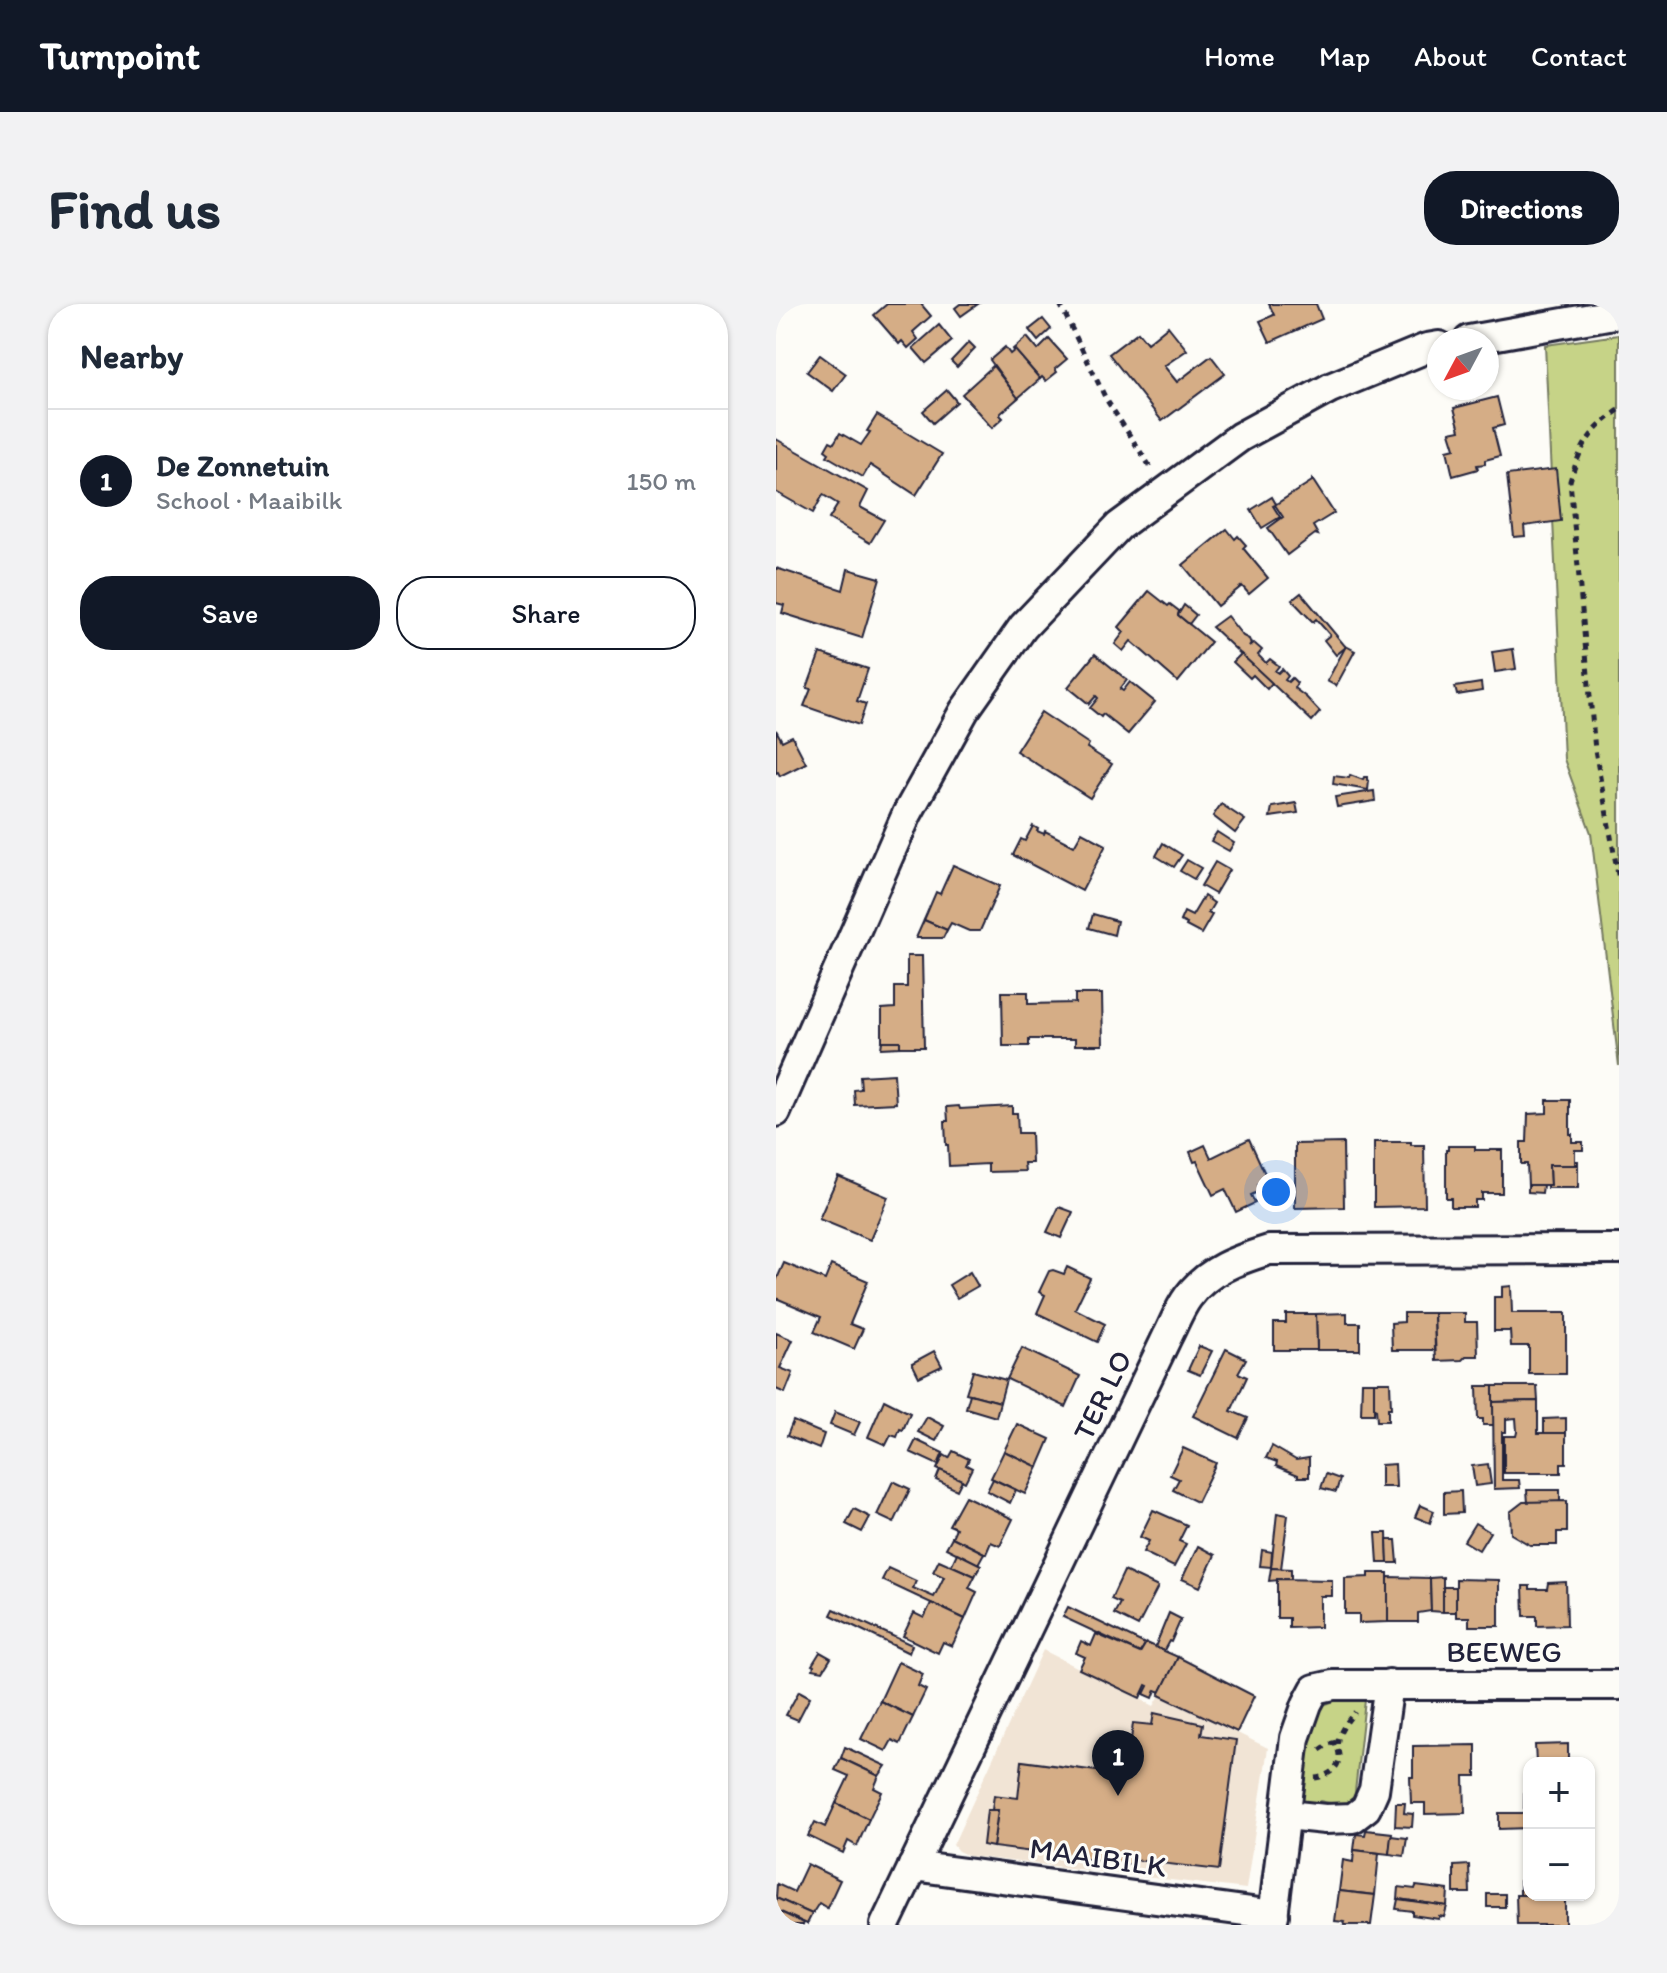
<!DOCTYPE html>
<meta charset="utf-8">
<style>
body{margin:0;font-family:Itim,sans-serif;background:#f2f2f3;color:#1f2937}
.controls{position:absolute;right:24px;bottom:24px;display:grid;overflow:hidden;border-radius:16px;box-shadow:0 2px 6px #0004}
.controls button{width:72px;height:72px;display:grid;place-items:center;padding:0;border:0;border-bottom:2px solid #e0e1e3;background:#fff;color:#1f2937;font:40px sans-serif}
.compass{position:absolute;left:651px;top:24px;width:72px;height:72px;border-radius:50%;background:#fff;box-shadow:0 2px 6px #0004;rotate:229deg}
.you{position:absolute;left:500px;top:888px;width:28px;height:28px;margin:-20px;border:6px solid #fff;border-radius:50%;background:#1a73e8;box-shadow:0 0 0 12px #1a73e833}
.badge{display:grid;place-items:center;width:52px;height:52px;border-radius:50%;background:#111827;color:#fff;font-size:26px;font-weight:700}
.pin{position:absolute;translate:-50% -66px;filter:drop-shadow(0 2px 4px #0008)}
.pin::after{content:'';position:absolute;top:42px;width:28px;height:24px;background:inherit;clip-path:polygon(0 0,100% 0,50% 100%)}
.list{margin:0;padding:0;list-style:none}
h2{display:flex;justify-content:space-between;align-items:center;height:104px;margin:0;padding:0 32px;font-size:34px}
h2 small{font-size:26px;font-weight:400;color:#747a83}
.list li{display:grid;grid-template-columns:52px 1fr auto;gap:24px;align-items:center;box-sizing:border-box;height:144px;padding:0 32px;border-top:2px solid #e0e1e3}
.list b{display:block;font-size:30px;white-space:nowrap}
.list p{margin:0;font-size:26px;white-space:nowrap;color:#747a83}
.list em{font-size:26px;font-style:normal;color:#747a83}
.actions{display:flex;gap:16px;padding:24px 32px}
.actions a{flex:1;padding:18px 0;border:2px solid #111827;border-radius:32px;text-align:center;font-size:28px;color:#111827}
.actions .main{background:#111827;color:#fff}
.map{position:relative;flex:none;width:843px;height:1621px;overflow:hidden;border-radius:32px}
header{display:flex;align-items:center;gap:48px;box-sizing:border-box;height:112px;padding:0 40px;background:#111827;color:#fff}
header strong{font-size:38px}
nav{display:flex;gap:44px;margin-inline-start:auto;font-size:28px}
.intro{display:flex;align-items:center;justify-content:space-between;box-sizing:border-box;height:192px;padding:0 48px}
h1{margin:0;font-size:56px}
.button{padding:20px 36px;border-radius:32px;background:#111827;color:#fff;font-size:28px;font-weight:700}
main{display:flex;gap:48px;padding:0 48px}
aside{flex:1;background:#fff;border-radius:32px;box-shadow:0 2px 6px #0004}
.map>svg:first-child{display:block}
.built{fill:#f1e4d5}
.green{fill:#c6d387;stroke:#747a61;stroke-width:2}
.building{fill:#d5ad86;stroke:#22223b;stroke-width:2}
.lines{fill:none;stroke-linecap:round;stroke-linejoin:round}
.minor-casing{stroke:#22223b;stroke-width:34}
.path{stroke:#22223b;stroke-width:5;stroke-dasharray:6 6;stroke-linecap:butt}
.minor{stroke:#fdfcf7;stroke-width:28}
.labels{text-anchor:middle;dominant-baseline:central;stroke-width:6;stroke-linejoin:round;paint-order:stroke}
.street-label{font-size:30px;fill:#22223b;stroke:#fdfcf7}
</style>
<header>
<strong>Turnpoint</strong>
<nav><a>Home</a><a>Map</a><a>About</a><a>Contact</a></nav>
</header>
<div class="intro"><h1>Find us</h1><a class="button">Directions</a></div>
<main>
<aside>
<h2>Nearby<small></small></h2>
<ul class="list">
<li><span class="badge">1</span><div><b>De Zonnetuin</b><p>School · Maaibilk</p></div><em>150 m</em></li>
</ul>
<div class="actions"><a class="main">Save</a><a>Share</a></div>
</aside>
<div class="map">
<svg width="843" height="1621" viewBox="0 0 843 1621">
<rect width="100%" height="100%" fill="#fdfcf7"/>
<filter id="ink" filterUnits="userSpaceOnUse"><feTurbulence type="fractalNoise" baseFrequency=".0125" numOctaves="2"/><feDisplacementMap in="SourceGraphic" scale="16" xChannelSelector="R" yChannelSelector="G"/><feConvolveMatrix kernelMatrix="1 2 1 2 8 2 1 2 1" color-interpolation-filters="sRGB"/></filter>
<g filter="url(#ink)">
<polygon class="built" points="267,1346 378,1402 384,1391 492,1444 470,1585 193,1552 182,1547 177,1541"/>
<g class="green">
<polygon points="843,31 843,762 815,529 788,455 769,41"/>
<polygon points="564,1395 589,1396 578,1497 564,1501 544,1497 531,1506 526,1504 523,1491 537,1414 547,1401"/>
</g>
<g class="building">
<polygon points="111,0 145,0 155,12 137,28 142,35 132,44 126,37 123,40 98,11"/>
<polygon points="184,0 202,0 185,12 179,4"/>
<polygon points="493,0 540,0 546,15 494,38 484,17 498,11"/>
<polygon points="267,15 275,25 262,37 253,26"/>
<polygon points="163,21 176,37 150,59 137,44"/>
<polygon points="392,22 411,46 388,62 401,78 435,52 449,70 386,117 333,50 362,28 371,39"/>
<polygon points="251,33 262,46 273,35 291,55 279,65 281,68 270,77 266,73 264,75 237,45"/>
<polygon points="193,38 199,44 181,63 175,57"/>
<polygon points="229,43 234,50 239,46 264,75 242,94 214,56"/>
<polygon points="44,51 70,70 57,87 31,68"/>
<polygon points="217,62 242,94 225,109 224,111 227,114 216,124 186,90"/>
<polygon points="171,86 181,98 157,119 147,107"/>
<polygon points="721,93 728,121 717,124 724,152 709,156 709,160 701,161 702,165 677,172 671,146 679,144 674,128 684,126 678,104"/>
<polygon points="101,111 166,150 140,191 94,161 87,173 51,152 53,149 49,146 54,137 58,139 64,129 85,141 94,128 91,127"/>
<polygon points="0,135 92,187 84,203 108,216 94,239 53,215 62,200 47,191 37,209 0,188"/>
<polygon points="780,165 785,217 748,222 749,232 738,233 731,171"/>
<polygon points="536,175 558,209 537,222 542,231 539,230 511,251 492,224 507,213 499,201 497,202 504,213 486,224 475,206 496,193 500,200 536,177"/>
<polygon points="451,225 459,235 462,232 470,241 467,244 492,274 473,290 466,282 441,302 407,261"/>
<polygon points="0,264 67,286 72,265 104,274 86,334 6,309 8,301 0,299"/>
<polygon points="373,287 392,302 394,300 403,307 402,311 435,338 402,378 355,337 347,347 339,340 348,328 343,323"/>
<polygon points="525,289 570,343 560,351 548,336 554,331 540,315 537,318 516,296"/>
<polygon points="408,301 420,311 413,320 402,311"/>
<polygon points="451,312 467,332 473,335 475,340 473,343 478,339 486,346 482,351 490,359 494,355 503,362 499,367 502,369 506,365 512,372 509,376 512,378 516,374 521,379 518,384 530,393 544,408 536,417 436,323"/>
<polygon points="570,342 579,347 560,382 551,377"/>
<polygon points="737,345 740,365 719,368 716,348"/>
<polygon points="44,349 92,365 81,397 90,400 83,421 28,402 35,385 31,384"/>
<polygon points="319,350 351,376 344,385 347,387 354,378 379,398 352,430 327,410 325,413 314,404 322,394 320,392 313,400 292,383"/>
<polygon points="465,350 496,379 491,385 477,371 474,374 457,358"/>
<polygon points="705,379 706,387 681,391 679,383"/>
<polygon points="265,408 313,440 311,444 336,460 314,494 240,447"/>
<polygon points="0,426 6,437 16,432 30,459 4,472 2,468 0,469"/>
<polygon points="574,471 587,476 588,473 591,473 591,476 593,477 592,486 557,480 558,472 573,474"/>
<polygon points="598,487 599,497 561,503 559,493"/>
<polygon points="520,499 522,509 494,513 496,503"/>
<polygon points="445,500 469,516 459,529 437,512"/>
<polygon points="257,522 262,525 261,527 268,530 269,527 298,542 306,528 330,541 306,587 237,551 245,535 249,537"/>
<polygon points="441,528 458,539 453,547 435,537"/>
<polygon points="387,539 406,551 398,563 380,552"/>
<polygon points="411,556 425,564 418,575 404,567"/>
<polygon points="439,558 453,566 439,590 425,582"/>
<polygon points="177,561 224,582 204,627 193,627 175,619 171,626 148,616 160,588 164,590"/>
<polygon points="428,592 438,599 432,609 436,611 425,630 410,622 411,620 404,617 408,608 416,612"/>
<polygon points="317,610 341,617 338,631 313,624"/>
<polygon points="148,616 171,626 167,634 140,634"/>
<polygon points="131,652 146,652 148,743 124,743 124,737 106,737 106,705 119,704 119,683 131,683"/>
<polygon points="226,688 252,688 252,700 299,699 299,690 326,690 327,741 299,741 299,735 253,735 253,742 227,742"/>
<polygon points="106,737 124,737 124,743 105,744"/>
<polygon points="118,770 120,799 79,801 78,786 85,785 84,772"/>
<polygon points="771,796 794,796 794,830 796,830 796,838 807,838 807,846 799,846 799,861 773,861 774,881 752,881 751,860 745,860 745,838 751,838 752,810 771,809"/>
<polygon points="183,802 184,805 236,802 236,809 241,809 242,829 255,829 256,859 248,859 249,867 212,868 212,860 173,862 172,841 170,841 169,817 172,817 171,803"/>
<polygon points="473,835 492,876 482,881 484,887 475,891 479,899 460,908 449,885 437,891 421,857 418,858 414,848 429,841 435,854"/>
<polygon points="598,838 635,838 635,841 648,841 649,902 598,903"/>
<polygon points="567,839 568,903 519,904 519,840"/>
<polygon points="672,842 699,842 699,846 726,846 726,889 706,889 706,896 699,896 699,903 675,903 675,894 670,894 670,846 672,846"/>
<polygon points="799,857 802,857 802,884 771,884 771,881 774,881 773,861 799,861"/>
<polygon points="62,872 112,893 94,936 43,915"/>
<polygon points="752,881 767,881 766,889 752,888"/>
<polygon points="283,903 297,908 285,934 271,928"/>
<polygon points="8,959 49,976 55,961 92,977 74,1020 87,1025 78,1045 38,1028 45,1013 0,994 0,977"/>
<polygon points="291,963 314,974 299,1005 329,1020 321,1038 261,1009 269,991 263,988 273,967 277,966 288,970"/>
<polygon points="194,968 202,982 181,994 173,981"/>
<polygon points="735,982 736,1009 790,1009 790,1070 753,1070 753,1042 735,1042 734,1027 718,1027 718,993 726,993 726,983"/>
<polygon points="571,1009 571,1019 584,1019 584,1046 541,1046 540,1010"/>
<polygon points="628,1009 658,1009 659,1046 616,1046 615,1019 628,1018"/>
<polygon points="658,1009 689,1009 689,1018 701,1018 702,1052 690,1052 686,1056 660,1057"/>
<polygon points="510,1010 540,1010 541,1046 498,1046 498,1019 510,1019"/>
<polygon points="0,1029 17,1036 4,1064 17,1069 9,1089 0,1085"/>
<polygon points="423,1042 436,1047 424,1071 412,1066"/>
<polygon points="246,1044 304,1072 290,1103 231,1075"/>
<polygon points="450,1045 470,1055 462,1069 471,1073 455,1107 472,1114 462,1134 417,1112"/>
<polygon points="158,1047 166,1062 143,1073 136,1059"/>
<polygon points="197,1067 230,1076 224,1098 190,1089"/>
<polygon points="586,1078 598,1078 598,1110 585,1110"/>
<polygon points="598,1078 614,1078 615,1104 612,1104 612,1117 601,1117 600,1105 598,1104"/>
<polygon points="701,1082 717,1082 718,1121 707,1121 707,1115 702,1115"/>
<polygon points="717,1082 761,1082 762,1097 717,1098"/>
<polygon points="194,1090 224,1098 220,1113 190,1104"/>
<polygon points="108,1096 134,1109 127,1126 124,1125 121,1133 115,1131 110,1141 92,1133"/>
<polygon points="762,1097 762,1129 790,1129 790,1159 785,1159 785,1169 728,1169 728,1132 740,1132 741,1128 740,1114 730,1115 730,1128 726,1128 726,1176 743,1176 744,1184 718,1185 717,1098"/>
<polygon points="59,1108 84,1118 78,1131 54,1121"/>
<polygon points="151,1113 168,1122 160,1137 142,1128"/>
<polygon points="790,1114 790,1129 768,1129 768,1115"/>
<polygon points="17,1117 48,1130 43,1145 11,1132"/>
<polygon points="241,1120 274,1135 262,1163 228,1147"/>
<polygon points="140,1136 167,1149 162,1161 134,1148"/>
<polygon points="496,1142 520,1156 533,1154 533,1173 522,1173 522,1171 500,1162 501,1158 490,1154"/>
<polygon points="407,1144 440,1159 421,1198 397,1186 403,1175 394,1171"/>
<polygon points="177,1147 193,1155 190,1161 196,1164 189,1178 161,1165 168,1151 173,1154"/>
<polygon points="228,1147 262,1163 249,1190 215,1174"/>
<polygon points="619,1160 620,1183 605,1183 605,1161"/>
<polygon points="712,1160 715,1180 699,1182 696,1162"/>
<polygon points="164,1166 186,1176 181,1186 160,1176"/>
<polygon points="550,1170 564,1175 560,1188 545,1184"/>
<polygon points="217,1175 240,1186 234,1199 211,1187"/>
<polygon points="117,1177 134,1185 118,1219 101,1211"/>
<polygon points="751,1186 784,1186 784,1198 752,1199"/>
<polygon points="685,1187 686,1209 668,1210 668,1188"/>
<polygon points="189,1192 237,1215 224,1242 215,1238 210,1250 176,1233 180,1224 173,1221"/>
<polygon points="791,1197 791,1228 781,1228 781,1241 754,1241 735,1230 734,1208 747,1198"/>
<polygon points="644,1201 658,1207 654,1219 639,1213"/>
<polygon points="78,1205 94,1213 86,1228 70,1220"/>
<polygon points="377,1206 411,1221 403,1237 410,1240 398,1263 367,1248 373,1237 364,1233"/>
<polygon points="501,1209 512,1211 505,1265 495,1264"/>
<polygon points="699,1219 714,1228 703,1246 688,1237"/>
<polygon points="600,1229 611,1229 612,1259 602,1259"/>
<polygon points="176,1233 208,1249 202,1260 170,1244"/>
<polygon points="611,1236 620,1236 622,1259 612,1259"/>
<polygon points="422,1242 439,1251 424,1283 406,1275"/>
<polygon points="486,1246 496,1248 495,1263 484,1262"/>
<polygon points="181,1249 205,1261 199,1272 174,1261 176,1260"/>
<polygon points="163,1256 199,1272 193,1284 201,1288 189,1315 106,1276 112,1264 140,1277 137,1284 158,1293 168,1273 157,1268"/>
<polygon points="495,1264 515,1265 515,1275 493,1277"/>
<polygon points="348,1267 382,1283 362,1322 338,1310 344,1299 335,1295"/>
<polygon points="593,1269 612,1269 612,1318 583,1319 583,1310 569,1310 569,1274 593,1273"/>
<polygon points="612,1273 654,1274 655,1307 642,1309 642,1318 612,1318"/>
<polygon points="667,1273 667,1308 655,1307 654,1274"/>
<polygon points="501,1275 556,1276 556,1292 544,1292 544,1323 513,1324 513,1314 501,1314"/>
<polygon points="680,1275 723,1276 723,1322 693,1322 693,1313 680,1313"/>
<polygon points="790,1278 791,1321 761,1322 761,1312 748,1312 747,1282 754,1282 754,1285 771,1285 772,1279"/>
<rect x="667" y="1283" width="13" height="25"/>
<polygon points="155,1299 189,1315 176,1342 167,1338 162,1349 127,1332 138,1309 148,1314"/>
<polygon points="292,1303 369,1340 364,1349 287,1313"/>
<polygon points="58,1305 136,1341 133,1349 55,1311"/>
<polygon points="393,1309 405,1315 395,1338 393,1337 387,1348 379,1343"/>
<polygon points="320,1330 364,1349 370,1339 402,1353 385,1388 380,1386 377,1394 368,1390 372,1382 370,1381 364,1394 303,1365 309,1353 300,1349 305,1337 315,1342"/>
<polygon points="44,1348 55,1354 47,1367 37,1365 38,1362 36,1361"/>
<polygon points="402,1353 478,1392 461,1428 383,1391"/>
<polygon points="122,1358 147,1370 142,1382 150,1386 137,1413 104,1397"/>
<polygon points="23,1387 34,1393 22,1416 10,1411"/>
<polygon points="104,1397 137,1413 124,1440 116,1436 110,1447 85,1435"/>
<polygon points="378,1409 427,1420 425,1431 460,1436 443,1566 360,1556 359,1561 217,1543 222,1506 216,1506 218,1491 242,1494 246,1457 351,1471 357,1419 376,1421"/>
<polygon points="792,1440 792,1459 760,1459 759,1441"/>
<polygon points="700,1441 700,1472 688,1472 689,1509 649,1510 649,1499 635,1499 634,1473 637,1473 637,1442"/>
<polygon points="69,1443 110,1462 103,1472 65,1454"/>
<polygon points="65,1454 103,1472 98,1484 106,1488 93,1515 60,1499 73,1472 59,1466"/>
<polygon points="749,1469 753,1469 753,1504 748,1504"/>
<polygon points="60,1499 93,1515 81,1542 72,1537 67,1549 32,1532 39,1518 49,1523"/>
<polygon points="620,1499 629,1499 628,1509 637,1510 636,1523 619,1522"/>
<polygon points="211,1506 222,1506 217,1543 207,1541"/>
<polygon points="723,1509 753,1509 753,1524 723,1525"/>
<polygon points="590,1526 616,1529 613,1550 578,1546 580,1530 589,1531"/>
<polygon points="615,1532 631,1534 628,1552 613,1550"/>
<polygon points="578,1546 603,1549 599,1591 563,1587 567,1556 577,1558"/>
<rect x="744" y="1549" width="9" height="42"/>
<polygon points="31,1560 64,1576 51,1604 43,1599 36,1610 0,1594 1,1580 18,1588"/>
<polygon points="693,1561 694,1589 678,1589 678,1562"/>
<polygon points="640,1582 672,1586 671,1602 622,1595 623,1583 639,1585"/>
<polygon points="563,1587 599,1591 595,1621 568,1621 569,1618 559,1617"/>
<rect x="711" y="1590" width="18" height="13"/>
<polygon points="740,1591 789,1591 789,1621 741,1621"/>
<polygon points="0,1594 36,1610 31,1620 0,1606"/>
<polygon points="622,1595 671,1602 668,1613 663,1612 663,1615 636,1611 636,1607 620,1605"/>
<polygon points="0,1606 28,1619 27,1621 0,1621"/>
</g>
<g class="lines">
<g class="minor-casing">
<g id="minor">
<polyline points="693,36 843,9"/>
<polyline points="0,808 131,510 188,407 247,323 343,222 464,133 554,84 651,44 663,42"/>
<polyline points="511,1511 549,1515 577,1514 590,1504 598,1486 613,1380"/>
<polyline points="137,1562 498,1611"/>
<path d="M109,1621L391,1033C398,1020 403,1005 412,993C432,966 461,956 493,946L843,945"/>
<polyline points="496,1621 519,1434 531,1400 539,1385 557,1381 843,1381"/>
</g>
</g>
<g class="path">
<polyline points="284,0 330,95 377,167"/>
<path d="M843,106C813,127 805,142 794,177L819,446L843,576"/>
<polyline points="544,1446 553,1440 561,1438"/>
<path d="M539,1474C548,1473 561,1467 563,1456C564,1449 560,1443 562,1436C564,1426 572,1416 579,1408"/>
</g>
<use href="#minor" class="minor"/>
</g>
</g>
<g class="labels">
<g class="street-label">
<text transform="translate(326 1091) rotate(-64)">TER LO</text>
<text x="728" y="1347">BEEWEG</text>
<text transform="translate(322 1553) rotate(8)">MAAIBILK</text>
</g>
</g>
</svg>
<div class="controls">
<button>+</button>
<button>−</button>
</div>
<svg class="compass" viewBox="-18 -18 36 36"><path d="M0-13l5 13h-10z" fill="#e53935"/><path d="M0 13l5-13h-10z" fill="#747a83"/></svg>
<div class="you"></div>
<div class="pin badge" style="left:342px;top:1492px">1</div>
</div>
</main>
